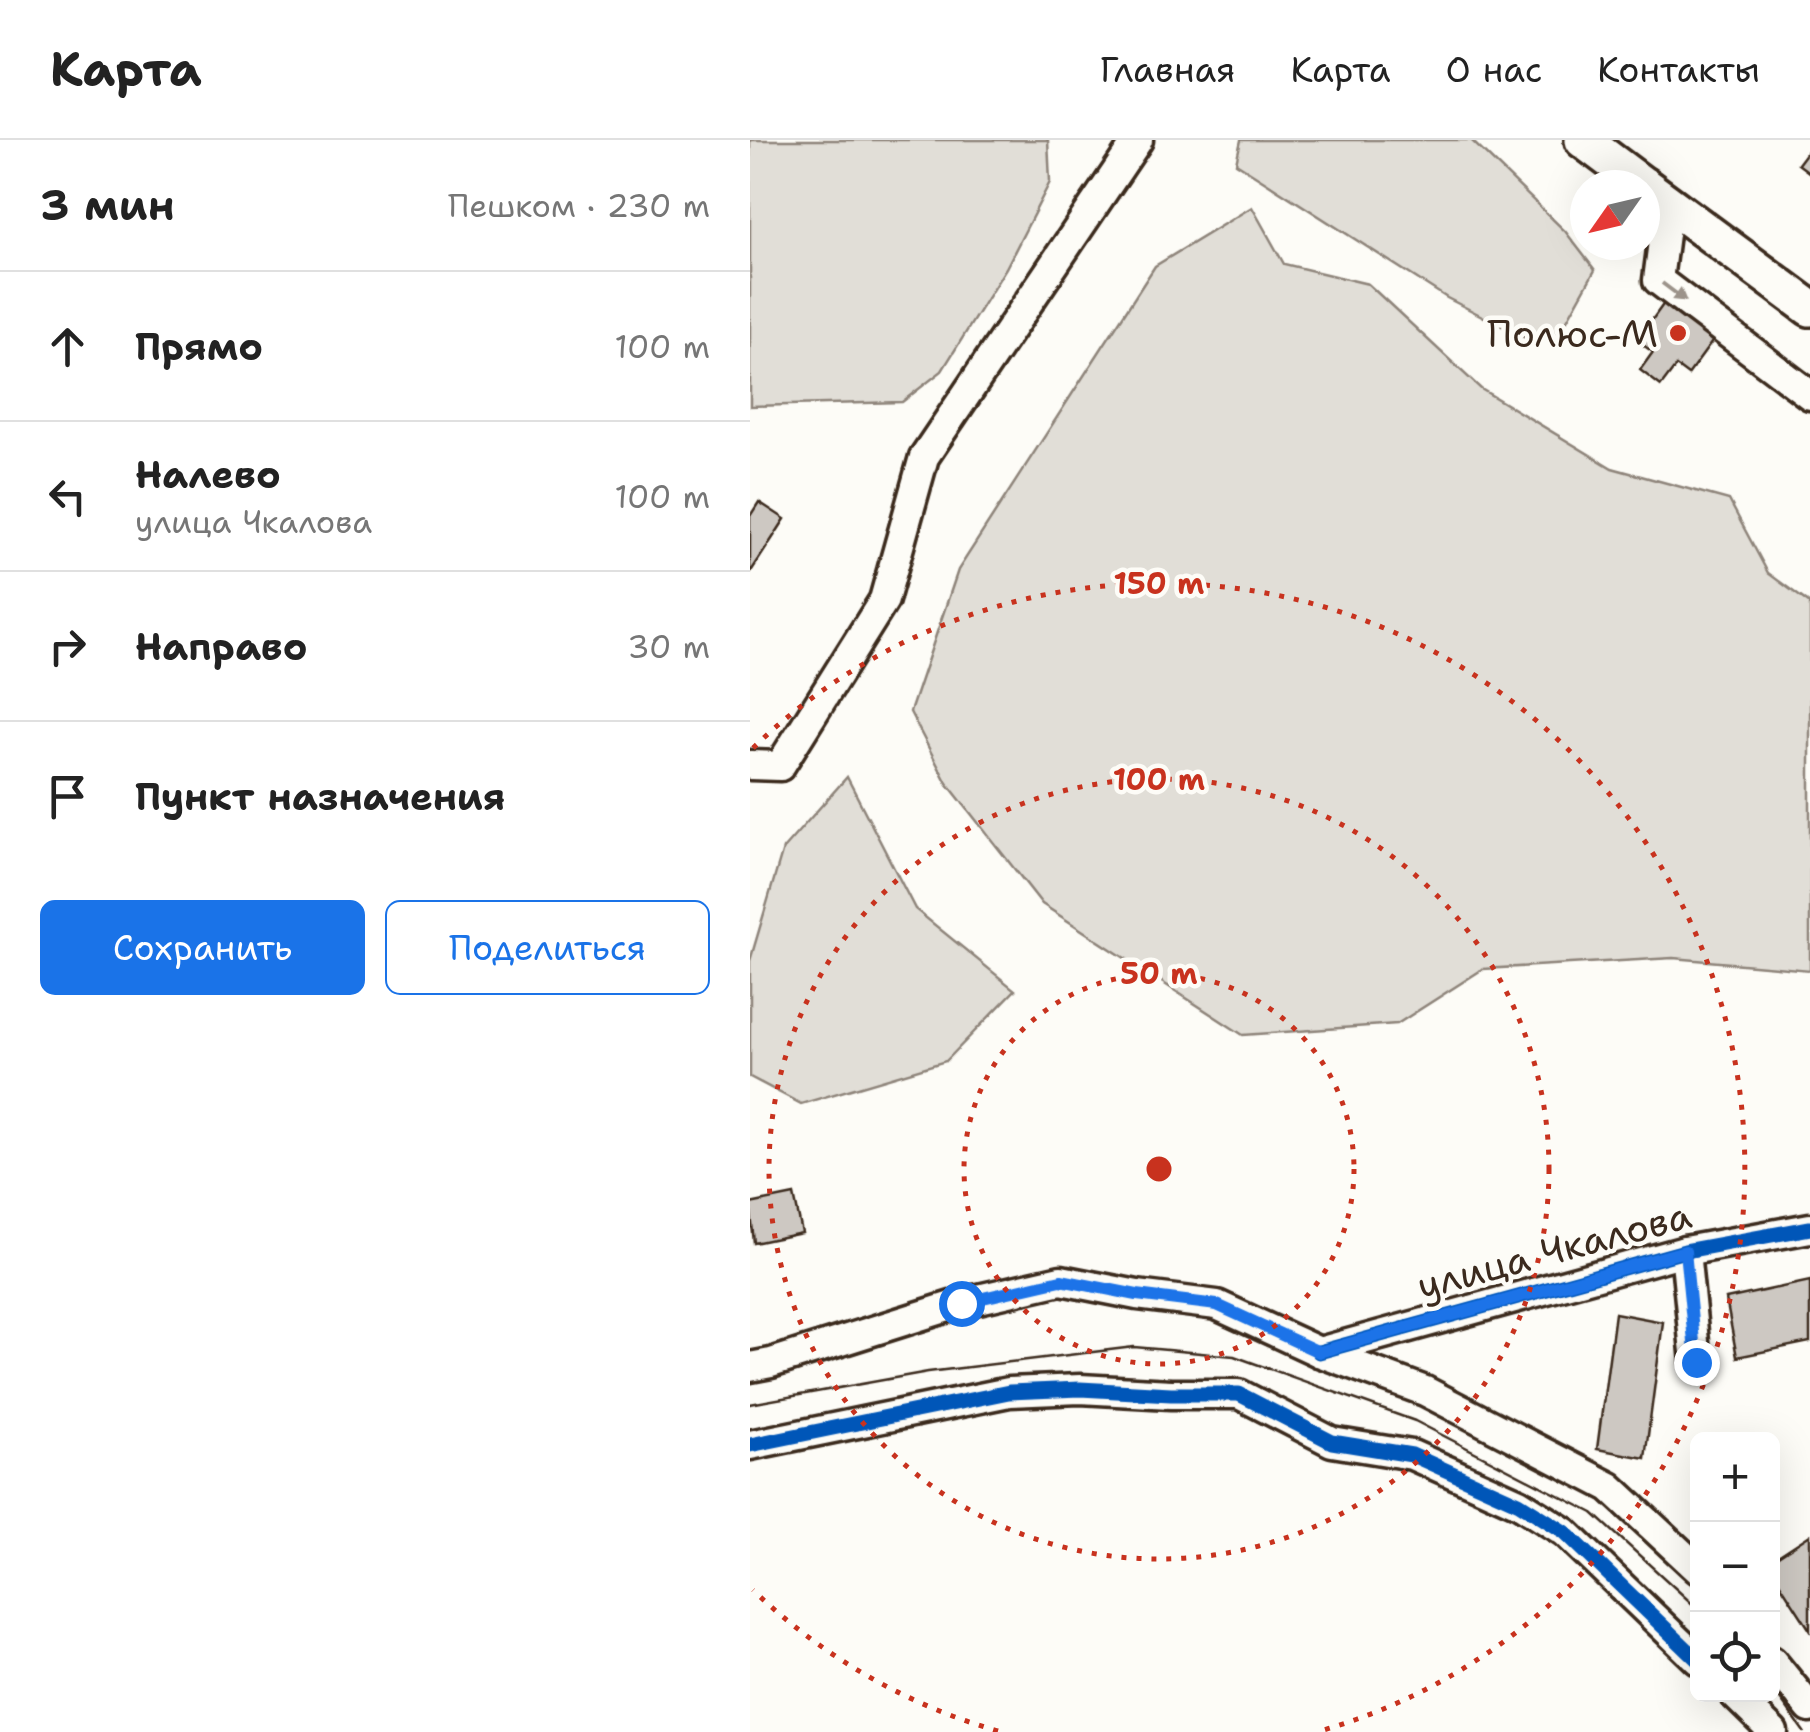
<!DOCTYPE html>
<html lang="ru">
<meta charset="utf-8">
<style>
body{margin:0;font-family:"Shantell Sans",sans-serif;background:#f6f6f6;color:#222}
.controls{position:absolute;right:30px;bottom:30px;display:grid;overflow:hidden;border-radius:15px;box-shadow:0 10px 40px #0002}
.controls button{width:90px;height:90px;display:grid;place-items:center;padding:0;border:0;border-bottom:2px solid #e0e0e0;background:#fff;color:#222;font:50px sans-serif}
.compass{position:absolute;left:820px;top:30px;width:90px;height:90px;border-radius:50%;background:#fff;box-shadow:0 10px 40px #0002;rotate:236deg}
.stop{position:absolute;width:30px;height:30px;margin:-22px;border:8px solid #1a73e8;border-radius:50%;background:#fff}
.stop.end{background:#1a73e8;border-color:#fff;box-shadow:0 2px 10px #0008}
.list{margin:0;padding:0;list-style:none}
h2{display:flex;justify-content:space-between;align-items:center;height:130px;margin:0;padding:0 40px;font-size:42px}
h2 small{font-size:32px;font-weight:400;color:#767676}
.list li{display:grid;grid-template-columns:65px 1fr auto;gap:30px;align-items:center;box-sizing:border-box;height:150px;padding:0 40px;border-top:2px solid #e0e0e0}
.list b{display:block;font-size:38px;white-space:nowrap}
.list p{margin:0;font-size:32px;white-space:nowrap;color:#767676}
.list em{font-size:32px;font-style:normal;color:#767676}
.actions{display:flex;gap:20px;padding:30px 40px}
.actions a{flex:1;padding:22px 0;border:2px solid #1a73e8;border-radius:15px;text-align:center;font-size:35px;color:#1a73e8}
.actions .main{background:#1a73e8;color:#fff}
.icon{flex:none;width:55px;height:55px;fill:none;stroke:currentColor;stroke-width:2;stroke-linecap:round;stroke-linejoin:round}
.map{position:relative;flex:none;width:1060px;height:1592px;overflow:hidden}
header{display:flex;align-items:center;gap:60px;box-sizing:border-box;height:140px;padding:0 50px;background:#fff;border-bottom:2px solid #e0e0e0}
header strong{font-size:48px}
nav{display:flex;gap:55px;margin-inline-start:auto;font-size:35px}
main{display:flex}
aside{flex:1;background:#fff}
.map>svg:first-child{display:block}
.green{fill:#e1ded7;stroke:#8e847a;stroke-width:2.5}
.building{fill:#cdc8c2;stroke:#3b2a1e;stroke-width:2.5}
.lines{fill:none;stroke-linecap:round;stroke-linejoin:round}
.minor-casing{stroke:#3b2a1e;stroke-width:35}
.major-casing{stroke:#3b2a1e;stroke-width:42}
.minor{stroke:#fdfcf7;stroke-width:28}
.major{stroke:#fdfcf7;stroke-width:35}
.tram{stroke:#3b2a1e;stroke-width:2.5}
.cycleway-casing{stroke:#fdfcf7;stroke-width:21}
.cycleway{stroke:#0057b8;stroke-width:15}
.oneway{fill:#9c938a}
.route{stroke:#1a73e8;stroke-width:12}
.ring{fill:none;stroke:#c8321e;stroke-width:5;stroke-dasharray:5 10}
.poi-dot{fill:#c8321e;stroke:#fdfcf7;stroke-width:4}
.labels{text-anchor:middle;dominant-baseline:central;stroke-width:9;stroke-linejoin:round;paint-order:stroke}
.poi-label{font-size:38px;fill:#3b2a1e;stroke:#fdfcf7;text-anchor:end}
.street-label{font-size:38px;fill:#3b2a1e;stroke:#fdfcf7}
.centre{fill:#c8321e;stroke:#fdfcf7;stroke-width:5}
.ring-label{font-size:30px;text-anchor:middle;font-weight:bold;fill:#c8321e;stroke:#fdfcf7;stroke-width:9;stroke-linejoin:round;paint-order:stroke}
</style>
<header>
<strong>Карта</strong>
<nav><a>Главная</a><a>Карта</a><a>О нас</a><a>Контакты</a></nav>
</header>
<main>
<aside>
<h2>3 мин<small>Пешком · 230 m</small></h2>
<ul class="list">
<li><svg class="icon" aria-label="ahead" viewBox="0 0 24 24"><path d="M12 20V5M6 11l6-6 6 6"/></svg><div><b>Прямо</b></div><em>100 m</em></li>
<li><svg class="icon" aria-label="left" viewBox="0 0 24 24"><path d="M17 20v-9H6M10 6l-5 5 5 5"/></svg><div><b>Налево</b><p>улица Чкалова</p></div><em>100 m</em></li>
<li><svg class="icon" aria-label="right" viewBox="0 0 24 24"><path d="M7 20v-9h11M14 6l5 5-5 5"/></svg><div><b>Направо</b></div><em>30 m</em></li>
<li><svg class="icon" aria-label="arrive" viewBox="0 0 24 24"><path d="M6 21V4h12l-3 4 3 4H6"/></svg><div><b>Пункт назначения</b></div></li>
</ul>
<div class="actions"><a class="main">Сохранить</a><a>Поделиться</a></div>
</aside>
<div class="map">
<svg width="1060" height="1592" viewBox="0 0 1060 1592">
<rect width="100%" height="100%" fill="#fdfcf7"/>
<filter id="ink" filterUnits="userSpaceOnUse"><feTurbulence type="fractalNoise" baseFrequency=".01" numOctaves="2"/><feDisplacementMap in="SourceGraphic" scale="20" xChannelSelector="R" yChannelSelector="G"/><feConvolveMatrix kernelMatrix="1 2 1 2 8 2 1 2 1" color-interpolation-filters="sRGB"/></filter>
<g filter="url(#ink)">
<g class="green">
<polygon points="0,0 298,0 300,42 256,128 192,231 152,262 0,266"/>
<polygon points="491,0 721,0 815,91 845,130 811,191 781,201 697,158 486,23"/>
<polygon points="502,67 534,124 618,144 731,249 862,328 979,360 1018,433 1060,464 1060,830 923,818 733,829 647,884 493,895 292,764 197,643 160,572 208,430 405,126"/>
<polygon points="97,637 165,769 265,850 196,921 51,964 0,937 0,821 33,709"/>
</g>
<g class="building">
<polygon points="1060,8 1060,33 1048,24"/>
<polygon points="917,159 967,195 938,235 926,226 911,246 890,230 903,212 887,201"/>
<polygon points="9,362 35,379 0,433 0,376"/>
<polygon points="44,1055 52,1093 4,1103 0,1064"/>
<polygon points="1060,1141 1060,1202 987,1217 976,1159"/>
<polygon points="865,1173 913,1182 895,1318 847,1309"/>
<polygon points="1060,1395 1060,1490 1022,1431 1022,1420"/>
</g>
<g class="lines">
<g class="minor-casing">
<g id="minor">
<polyline points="918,63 908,140 1060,255"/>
<polyline points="0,625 30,626 134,460 174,317 388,0"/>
<polyline points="935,1111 946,1222"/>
<polyline points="569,1212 935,1111 1060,1088"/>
<polyline points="0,1227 21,1223 211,1163 311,1140 387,1155 467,1165 569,1212 675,1251 860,1347 948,1429"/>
<polyline points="0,1305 259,1252 330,1249 421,1254 489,1254 582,1302 662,1315 769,1363 815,1392 948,1520"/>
<polyline points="1022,1521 1060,1568"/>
<polyline points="984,1554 1023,1592"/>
</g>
</g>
<g class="major-casing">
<g id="major">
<polyline points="833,0 893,45"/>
<polyline points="895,46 1060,168"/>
</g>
</g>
<use href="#minor" class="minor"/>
<use href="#major" class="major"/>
<g class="tram">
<polyline points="0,1264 178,1232 384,1207 484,1216 665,1281 843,1373 948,1469"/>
<polyline points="1022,1548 1054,1592"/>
</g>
<g class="cycleway-casing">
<g id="cycleway">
<polyline points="569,1212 935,1111 1060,1088"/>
<polyline points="0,1305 259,1252 330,1249 421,1254 489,1254 582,1302 662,1315 769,1363 815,1392 948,1520"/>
</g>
</g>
<use href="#cycleway" class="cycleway"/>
</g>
<defs><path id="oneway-solid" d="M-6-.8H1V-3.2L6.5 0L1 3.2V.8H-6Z" transform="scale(2.5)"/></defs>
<use class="oneway" href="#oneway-solid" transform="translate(924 152) rotate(37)"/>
</g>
<g class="lines" filter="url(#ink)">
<polyline class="route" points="211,1163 311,1140 387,1155 467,1165 569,1212 935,1111 946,1222"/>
</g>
<g class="ring">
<circle cx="409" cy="1029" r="195"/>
<circle cx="409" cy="1029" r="390"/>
<path d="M248 1591A585 585 0 0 1 3 1450M3 608A585 585 0 1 1 570 1591"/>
</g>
<circle class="poi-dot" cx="928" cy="193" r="10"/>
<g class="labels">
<g class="poi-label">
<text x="908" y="193">Полюс-М</text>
</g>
<g class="street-label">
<text transform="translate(804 1110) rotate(-15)">улица Чкалова</text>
</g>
</g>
<circle cx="409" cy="1029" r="15" class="centre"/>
<g class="ring-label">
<text x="409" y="454">150 m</text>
<text x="409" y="650">100 m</text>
<text x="409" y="844">50 m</text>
</g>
</svg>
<div class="controls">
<button>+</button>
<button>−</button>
<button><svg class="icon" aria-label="locate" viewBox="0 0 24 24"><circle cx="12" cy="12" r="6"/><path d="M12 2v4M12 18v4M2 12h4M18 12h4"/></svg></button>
</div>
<svg class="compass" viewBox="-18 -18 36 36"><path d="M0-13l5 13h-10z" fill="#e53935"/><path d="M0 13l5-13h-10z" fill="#767676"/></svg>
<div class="stop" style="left:211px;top:1163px"></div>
<div class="stop end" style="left:946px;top:1222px"></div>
</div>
</main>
